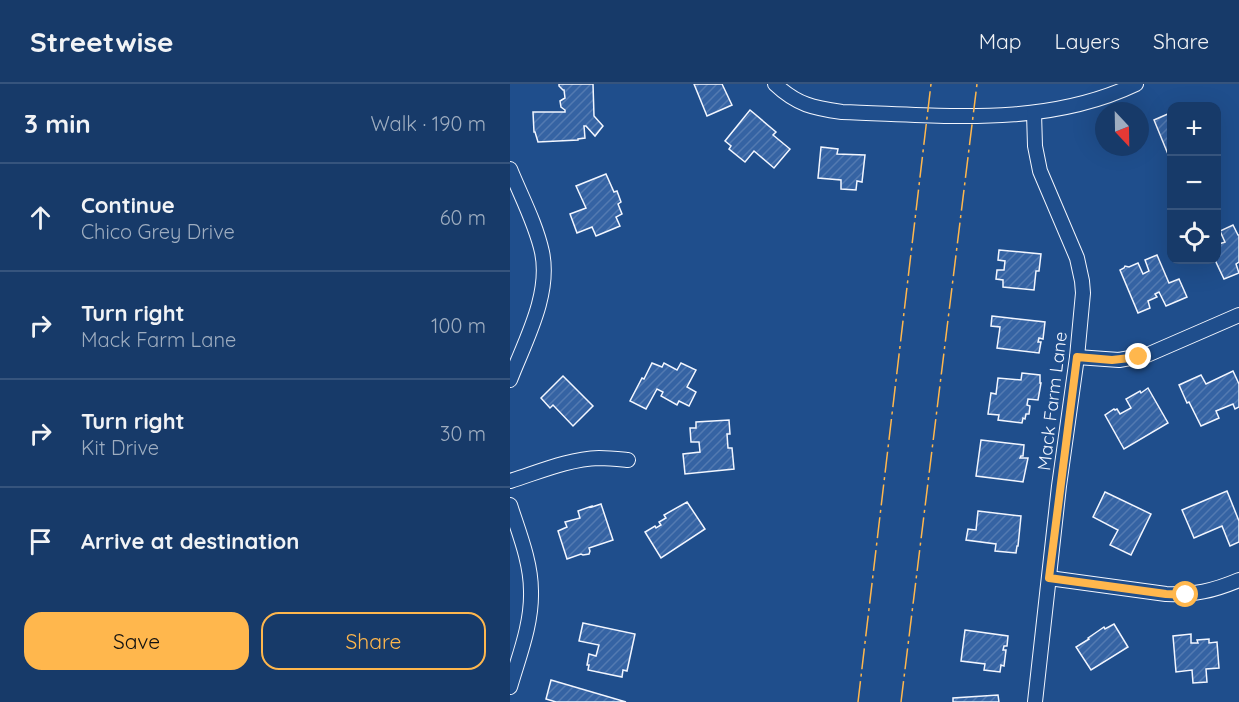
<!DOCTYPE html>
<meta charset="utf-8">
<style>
body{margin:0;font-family:Quicksand,sans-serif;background:#20416f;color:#f1f3f6}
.controls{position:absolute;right:18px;top:18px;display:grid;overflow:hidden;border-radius:12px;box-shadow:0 6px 24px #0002}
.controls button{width:54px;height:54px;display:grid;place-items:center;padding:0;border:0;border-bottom:2px solid #36547d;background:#173a69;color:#f1f3f6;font:30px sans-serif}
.compass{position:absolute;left:585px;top:18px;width:54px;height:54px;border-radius:50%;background:#173a69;box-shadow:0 6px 24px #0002;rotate:158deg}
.stop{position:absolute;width:18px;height:18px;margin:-14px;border:4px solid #ffb74d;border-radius:50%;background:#fff}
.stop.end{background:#ffb74d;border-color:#fff;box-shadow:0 2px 6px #0008}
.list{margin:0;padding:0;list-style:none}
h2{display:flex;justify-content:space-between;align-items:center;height:78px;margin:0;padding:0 24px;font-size:26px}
h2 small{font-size:20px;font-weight:400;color:#9eadc0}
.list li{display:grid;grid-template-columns:39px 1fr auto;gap:18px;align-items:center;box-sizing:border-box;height:108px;padding:0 24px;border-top:2px solid #36547d}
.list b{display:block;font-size:22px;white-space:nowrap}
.list p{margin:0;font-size:20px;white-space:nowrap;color:#9eadc0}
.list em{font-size:20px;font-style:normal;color:#9eadc0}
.actions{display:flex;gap:12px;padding:18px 24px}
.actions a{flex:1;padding:14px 0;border:2px solid #ffb74d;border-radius:18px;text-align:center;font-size:21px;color:#ffb74d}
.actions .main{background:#ffb74d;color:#111}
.icon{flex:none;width:33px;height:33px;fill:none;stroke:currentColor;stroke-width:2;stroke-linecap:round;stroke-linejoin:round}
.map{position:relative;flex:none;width:729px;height:618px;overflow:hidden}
header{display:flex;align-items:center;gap:36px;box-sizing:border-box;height:84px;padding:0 30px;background:#173a69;border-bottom:2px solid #36547d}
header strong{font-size:28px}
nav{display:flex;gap:33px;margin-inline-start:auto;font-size:21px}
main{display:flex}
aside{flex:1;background:#173a69}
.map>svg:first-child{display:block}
.building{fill:url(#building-hatch);stroke:#f2f6ff;stroke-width:1.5}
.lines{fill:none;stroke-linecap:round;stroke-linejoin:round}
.street-casing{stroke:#f2f6ff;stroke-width:16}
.street{stroke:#1f4e8c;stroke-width:14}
.power{stroke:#ffb74d;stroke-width:1.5;stroke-dasharray:21 4.5 3 4.5;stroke-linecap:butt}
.route{stroke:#ffb74d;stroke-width:8}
.labels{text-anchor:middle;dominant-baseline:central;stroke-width:4.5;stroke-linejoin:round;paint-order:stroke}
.street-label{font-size:18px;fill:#f2f6ff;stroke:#1f4e8c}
</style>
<header>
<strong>Streetwise</strong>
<nav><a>Map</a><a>Layers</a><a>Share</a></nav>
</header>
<main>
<aside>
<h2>3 min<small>Walk · 190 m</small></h2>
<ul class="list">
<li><svg class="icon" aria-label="ahead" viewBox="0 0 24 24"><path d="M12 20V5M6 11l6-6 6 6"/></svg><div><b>Continue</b><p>Chico Grey Drive</p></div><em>60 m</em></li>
<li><svg class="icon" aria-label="right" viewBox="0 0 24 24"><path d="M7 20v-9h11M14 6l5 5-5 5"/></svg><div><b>Turn right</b><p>Mack Farm Lane</p></div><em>100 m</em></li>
<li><svg class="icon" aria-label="right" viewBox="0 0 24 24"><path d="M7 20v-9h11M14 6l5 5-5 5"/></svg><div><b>Turn right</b><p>Kit Drive</p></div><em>30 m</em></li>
<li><svg class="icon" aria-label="arrive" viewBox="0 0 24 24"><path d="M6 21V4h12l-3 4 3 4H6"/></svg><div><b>Arrive at destination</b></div></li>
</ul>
<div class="actions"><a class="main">Save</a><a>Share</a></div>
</aside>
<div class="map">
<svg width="729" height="618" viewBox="0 0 729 618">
<defs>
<pattern id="building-hatch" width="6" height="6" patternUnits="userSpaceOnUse" patternTransform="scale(1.5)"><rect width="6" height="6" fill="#3563a3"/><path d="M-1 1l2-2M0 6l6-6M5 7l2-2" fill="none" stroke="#537ab1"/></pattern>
</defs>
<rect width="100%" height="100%" fill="#1f4e8c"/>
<g class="building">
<polygon points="49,0 83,0 84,32 93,42 85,52 76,42 74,42 75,54 68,55 68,56 28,58 25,48 24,48 23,28 55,28 55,26 51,23 50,17 55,14 54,6 53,6 49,2"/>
<polygon points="184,0 212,0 222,21 197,32"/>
<polygon points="240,26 266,48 263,51 280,65 264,84 244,67 235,78 219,65 221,62 215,57"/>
<polygon points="660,29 662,34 662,80 644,36"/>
<polygon points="311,63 328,65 327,70 355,71 352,98 347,97 346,106 331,105 331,96 308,94"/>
<polygon points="96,90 104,108 107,107 111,118 108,120 112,130 106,133 110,142 86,152 82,143 67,149 60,130 76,124 66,102"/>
<polygon points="723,141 728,151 729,151 729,178 726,180 729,189 714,195 705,176 706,176 706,161 715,158 710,147"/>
<polygon points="489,166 531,170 529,187 526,187 524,206 493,203 493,196 486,195 487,186 494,186 495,177 488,176"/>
<polygon points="647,171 659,199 669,195 677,213 656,222 649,208 645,210 647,213 638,217 640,224 628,229 610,186 614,184 615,182 619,183 628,179 633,190 639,187 635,176"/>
<polygon points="482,232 535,238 533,255 529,254 528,258 531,258 529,269 487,264 490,243 481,242"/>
<polygon points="142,279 152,283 154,279 167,286 171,279 186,286 177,303 186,308 179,322 169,317 167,321 151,312 153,308 147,305 136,325 120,317 132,294 134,295"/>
<polygon points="723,287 729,300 729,323 725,325 723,320 706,327 709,334 691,342 679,318 677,319 669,301 691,291 696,300"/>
<polygon points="512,289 530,291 530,299 531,299 528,316 518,315 517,321 520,322 519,330 516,330 515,335 513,334 512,339 488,336 489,331 478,330 481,309 486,310 488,294 511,296"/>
<polygon points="53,292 83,322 63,342 43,321 40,324 31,314"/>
<polygon points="638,304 658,339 614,365 595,331 604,325 605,326 607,325 610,330 621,324 616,315 630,307 631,309"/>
<polygon points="219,336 220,350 217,350 218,364 222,364 224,385 175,390 173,370 190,368 189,358 181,358 180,344 186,344 186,338"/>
<polygon points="471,356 514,361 513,372 511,372 510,374 518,374 513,398 466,392"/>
<polygon points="717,407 729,437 729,458 720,462 712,442 684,454 672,426"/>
<polygon points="595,408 641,430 621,471 600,461 608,446 583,433"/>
<polygon points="177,418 195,445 151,474 135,448 145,442 146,444 151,441 149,438 156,434 154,431"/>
<polygon points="91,420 103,456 79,464 80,467 79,470 73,471 71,470 57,475 48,447 57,443 55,438 70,434 68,427 82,422 82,423"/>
<polygon points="468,427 511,432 508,462 507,462 506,469 485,467 486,460 456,456 458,445 466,446"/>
<polygon points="73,539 125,550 117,587 113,586 112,593 78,586 79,581 77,581 79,570 86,572 89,561 69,557"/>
<polygon points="604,540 618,563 581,586 566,563 579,555 578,554 594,543 595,545"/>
<polygon points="455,546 498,552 497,562 494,562 493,566 496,566 494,582 491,581 490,588 474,586 475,580 451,577"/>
<polygon points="681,550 681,559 688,559 687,556 699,555 699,559 707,558 709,584 696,585 697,598 683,599 682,586 666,588 663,552"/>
<polygon points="41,596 116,618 46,618 36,615"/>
<polygon points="488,611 489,618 443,618 443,614"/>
</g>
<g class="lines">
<g class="street-casing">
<g id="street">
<path d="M265,0C287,21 304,24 332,28C431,31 534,44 626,0"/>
<polyline points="524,29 525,62 530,87 567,174 572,197 573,209 567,273 549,402 525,618"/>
<path d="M0,85C11,112 26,140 32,168C41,211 15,257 0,296"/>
<polyline points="567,273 609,276 637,271 729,231"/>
<path d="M0,397C29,388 58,375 89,374C99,374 108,375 118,376"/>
<path d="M0,421C9,449 21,478 21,507C22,540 9,572 0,603"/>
<path d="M539,494L656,510C684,511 703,507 729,496"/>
</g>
</g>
<use href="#street" class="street"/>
<g class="power">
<polyline points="348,618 421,0"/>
<polyline points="391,618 467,0"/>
</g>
</g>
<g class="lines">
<polyline class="route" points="629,273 602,276 567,273 539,494 656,510 676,511"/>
</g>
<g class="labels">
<g class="street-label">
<text transform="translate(542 317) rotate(-83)">Mack Farm Lane</text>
</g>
</g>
</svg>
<div class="controls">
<button>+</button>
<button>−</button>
<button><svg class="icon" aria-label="locate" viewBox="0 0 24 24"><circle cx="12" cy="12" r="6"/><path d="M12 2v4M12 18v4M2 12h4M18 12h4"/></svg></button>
</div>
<svg class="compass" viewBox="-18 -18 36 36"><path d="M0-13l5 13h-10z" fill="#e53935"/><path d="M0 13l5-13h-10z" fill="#9eadc0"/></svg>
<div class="stop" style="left:676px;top:511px"></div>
<div class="stop end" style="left:629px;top:273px"></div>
</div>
</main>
